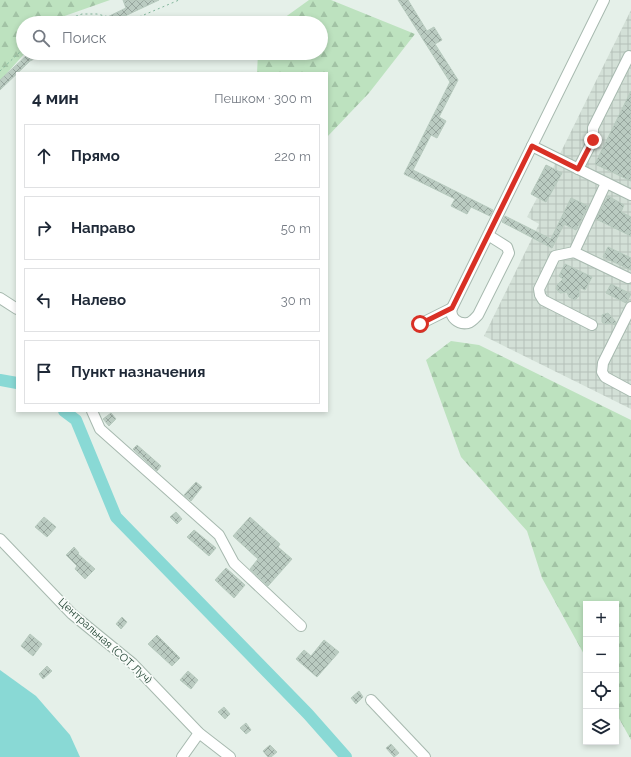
<!DOCTYPE html>
<html lang="ru">
<meta charset="utf-8">
<style>
body{margin:0;font-family:Raleway,sans-serif;background:#f2f2f3;color:#1f2937}
.controls{position:absolute;right:12px;bottom:12px;display:grid;overflow:hidden;border-radius:0px;box-shadow:0 2px 6px #0003}
.controls button{width:36px;height:36px;display:grid;place-items:center;padding:0;border:0;border-bottom:1px solid #e0e1e3;background:#fff;color:#1f2937;font:20px sans-serif}
.stop{position:absolute;width:12px;height:12px;margin:-9px;border:3px solid #d93025;border-radius:50%;background:#fff}
.stop.end{background:#d93025;border-color:#fff;box-shadow:0 1px 4px #0008}
.list{margin:0;padding:0;list-style:none}
h2{display:flex;justify-content:space-between;align-items:center;height:52px;margin:0;padding:0 16px;font-size:17px}
h2 small{font-size:13px;font-weight:400;color:#747a83}
.list li{display:grid;grid-template-columns:26px 1fr auto;gap:12px;align-items:center;box-sizing:border-box;height:64px;margin:0 8px 8px;padding:0 8px;border:1px solid #e0e1e3;border-radius:0px}
.list b{display:block;font-size:15px;white-space:nowrap}
.list em{font-size:13px;font-style:normal;color:#747a83}
.icon{flex:none;width:22px;height:22px;fill:none;stroke:currentColor;stroke-width:2;stroke-linecap:round;stroke-linejoin:round}
.map{position:relative;flex:none;width:631px;height:757px;overflow:hidden}
.search{position:absolute;background:#fff;box-shadow:0 2px 6px #0003;left:16px;top:16px;width:312px;height:44px;display:flex;align-items:center;gap:10px;box-sizing:border-box;padding:0 14px;border-radius:22px;color:#747a83;font-size:15px}
.panel{position:absolute;background:#fff;box-shadow:0 2px 6px #0003;left:16px;top:72px;width:312px;height:340px;border-radius:0px}
.map>svg:first-child{display:block}
.industrial{fill:url(#industrial-grid)}
.forest{fill:url(#forest-firs)}
.water{fill:#89d9d5}
.lines{fill:none;stroke-linecap:round;stroke-linejoin:round}
.river{stroke:#89d9d5;stroke-width:12}
.building{fill:url(#building-cross-hatch);stroke:#b7cabe}
.minor-casing{stroke:#a7b9af;stroke-width:12}
.path{stroke:#83b69c;stroke-width:1;stroke-dasharray:2 3;stroke-linecap:butt}
.minor{stroke:#fff;stroke-width:10}
.route{stroke:#d93025;stroke-width:5}
.labels{text-anchor:middle;dominant-baseline:central;stroke-width:3.5;stroke-linejoin:round;paint-order:stroke}
.street-label{font-size:11px;fill:#224434;stroke:#f7fbf8}
</style>
<div class="map">
<svg width="631" height="757" viewBox="0 0 631 757">
<defs>
<pattern id="industrial-grid" width="8" height="8" patternUnits="userSpaceOnUse"><rect width="8" height="8" fill="#d3e0d7"/><path d="M0 4h8M4 0v8" fill="none" stroke="#b5c1b9"/></pattern>
<pattern id="forest-firs" width="22" height="20" patternUnits="userSpaceOnUse"><rect width="22" height="20" fill="#bde2bf"/><path d="M5 1l3.5 6h-7zM16 11l3.5 6h-7z" fill="#a2c3a5"/></pattern>
<pattern id="building-cross-hatch" width="8" height="8" patternUnits="userSpaceOnUse"><rect width="8" height="8" fill="#bacbc1"/><path d="M0 0l8 8M0 8l8-8" fill="none" stroke="#97a69e"/></pattern>
</defs>
<rect width="100%" height="100%" fill="#e5f0e9"/>
<polygon class="industrial" points="631,10 631,409 484,336 539,224 527,217 537,198 531,194 546,165 553,168"/>
<g class="forest">
<polygon points="0,0 110,0 56,19 52,23 23,23 23,53 25,53 0,81"/>
<polygon points="309,0 331,0 415,34 369,93 327,137 327,73 257,73 258,53 321,53 321,23 277,23"/>
<polygon points="451,341 479,345 631,420 631,740 616,713 616,604 586,604 586,658 542,578 527,531 461,457 426,360"/>
</g>
<polygon class="water" points="0,670 36,696 70,735 80,757 0,757"/>
<g class="lines">
<g class="river">
<polyline points="0,380 17,383"/>
<polyline points="64,411 76,420 116,517 308,714 346,757"/>
</g>
</g>
<g class="building">
<polygon points="123,0 159,0 110,23 95,23 126,8"/>
<polygon points="398,0 408,0 427,31 434,27 442,40 435,44 458,80 439,117 446,121 437,138 431,135 413,170 493,210 490,216 471,207 467,214 451,206 455,199 404,174 450,82"/>
<polygon points="31,53 46,53 30,61 0,90 0,80 27,55"/>
<polygon points="631,91 631,181 595,164"/>
<polygon points="546,165 562,173 546,202 531,194"/>
<polygon points="608,196 624,205 621,212 631,217 631,236 596,219"/>
<polygon points="571,198 588,206 576,230 564,224 552,248 502,222 505,216 551,239"/>
<polygon points="608,247 631,258 631,270 603,257"/>
<polygon points="565,264 592,277 585,290 579,287 579,296 575,300 569,297 567,292 560,293 556,289 557,285 563,279 559,276"/>
<polygon points="611,284 631,294 626,303 606,293"/>
<polygon points="608,313 616,322 615,325 611,323 605,324 602,322 602,315"/>
<polygon points="111,413 116,419 109,426 103,419"/>
<polygon points="137,445 161,466 157,471 133,449"/>
<polygon points="196,482 202,487 191,501 184,495"/>
<polygon points="176,512 182,519 177,524 170,517"/>
<polygon points="44,517 56,527 47,537 35,527"/>
<polygon points="250,517 280,544 278,547 292,559 268,586 250,569 258,559 233,536"/>
<polygon points="194,530 216,548 209,556 187,537"/>
<polygon points="74,547 79,553 78,554 95,569 85,579 75,569 77,566 66,555"/>
<polygon points="226,568 245,585 234,598 215,580"/>
<polygon points="122,617 127,622 121,629 116,624"/>
<polygon points="30,634 42,644 33,656 21,646"/>
<polygon points="157,635 180,658 172,666 148,644"/>
<polygon points="324,640 339,652 317,677 296,659 304,650 311,656"/>
<polygon points="47,666 52,671 43,679 39,674"/>
<polygon points="188,671 198,680 191,689 180,680"/>
<polygon points="359,691 363,697 356,704 351,698"/>
<polygon points="224,707 230,714 225,719 218,712"/>
<polygon points="246,723 251,730 246,734 240,728"/>
<polygon points="391,744 399,753 394,757 386,748"/>
<polygon points="270,745 277,752 271,757 268,757 263,751"/>
</g>
<g class="lines">
<g class="minor-casing">
<g id="minor">
<polyline points="532,146 631,195"/>
<polyline points="578,169 593,140 593,128 629,56 631,57"/>
<path d="M488,235L507,247L509,253L478,315C475,318 472,322 468,323C458,325 449,317 452,308L604,0"/>
<polyline points="574,252 628,278"/>
<polyline points="0,298 17,309"/>
<polyline points="631,307 603,363 602,372 605,377 631,391"/>
<polyline points="592,325 543,300 540,295 539,289 555,256 574,252 606,183"/>
<polyline points="421,327 420,324 452,308"/>
<polyline points="92,411 100,429 219,535 234,563 301,626"/>
<polyline points="0,539 72,614 132,663 199,733 230,757"/>
<polyline points="371,700 425,757"/>
<polyline points="182,757 199,733"/>
</g>
</g>
<g class="path">
<polyline points="57,23 82,14 97,14 121,20 139,17 179,0"/>
<polyline points="0,71 23,49"/>
</g>
<use href="#minor" class="minor"/>
</g>
<g class="lines">
<polyline class="route" points="420,324 452,308 532,146 578,169 593,140"/>
</g>
<g class="labels">
<g class="street-label">
<text transform="translate(105 641) rotate(42)">Центральная (СОТ Луч)</text>
</g>
</g>
</svg>
<div class="controls">
<button>+</button>
<button>−</button>
<button><svg class="icon" aria-label="locate" viewBox="0 0 24 24"><circle cx="12" cy="12" r="6"/><path d="M12 2v4M12 18v4M2 12h4M18 12h4"/></svg></button>
<button><svg class="icon" aria-label="layers" viewBox="0 0 24 24"><path d="M12 4l9 5-9 5-9-5zM3 14l9 5 9-5"/></svg></button>
</div>
<div class="stop" style="left:420px;top:324px"></div>
<div class="stop end" style="left:593px;top:140px"></div>
<div class="search"><svg class="icon" aria-label="search" viewBox="0 0 24 24"><circle cx="10" cy="10" r="6"/><path d="M15 15l6 6"/></svg>Поиск</div>
<section class="panel">
<h2>4 мин<small>Пешком · 300 m</small></h2>
<ul class="list">
<li><svg class="icon" aria-label="ahead" viewBox="0 0 24 24"><path d="M12 20V5M6 11l6-6 6 6"/></svg><div><b>Прямо</b></div><em>220 m</em></li>
<li><svg class="icon" aria-label="right" viewBox="0 0 24 24"><path d="M7 20v-9h11M14 6l5 5-5 5"/></svg><div><b>Направо</b></div><em>50 m</em></li>
<li><svg class="icon" aria-label="left" viewBox="0 0 24 24"><path d="M17 20v-9H6M10 6l-5 5 5 5"/></svg><div><b>Налево</b></div><em>30 m</em></li>
<li><svg class="icon" aria-label="arrive" viewBox="0 0 24 24"><path d="M6 21V4h12l-3 4 3 4H6"/></svg><div><b>Пункт назначения</b></div></li>
</ul>
</section>
</div>
